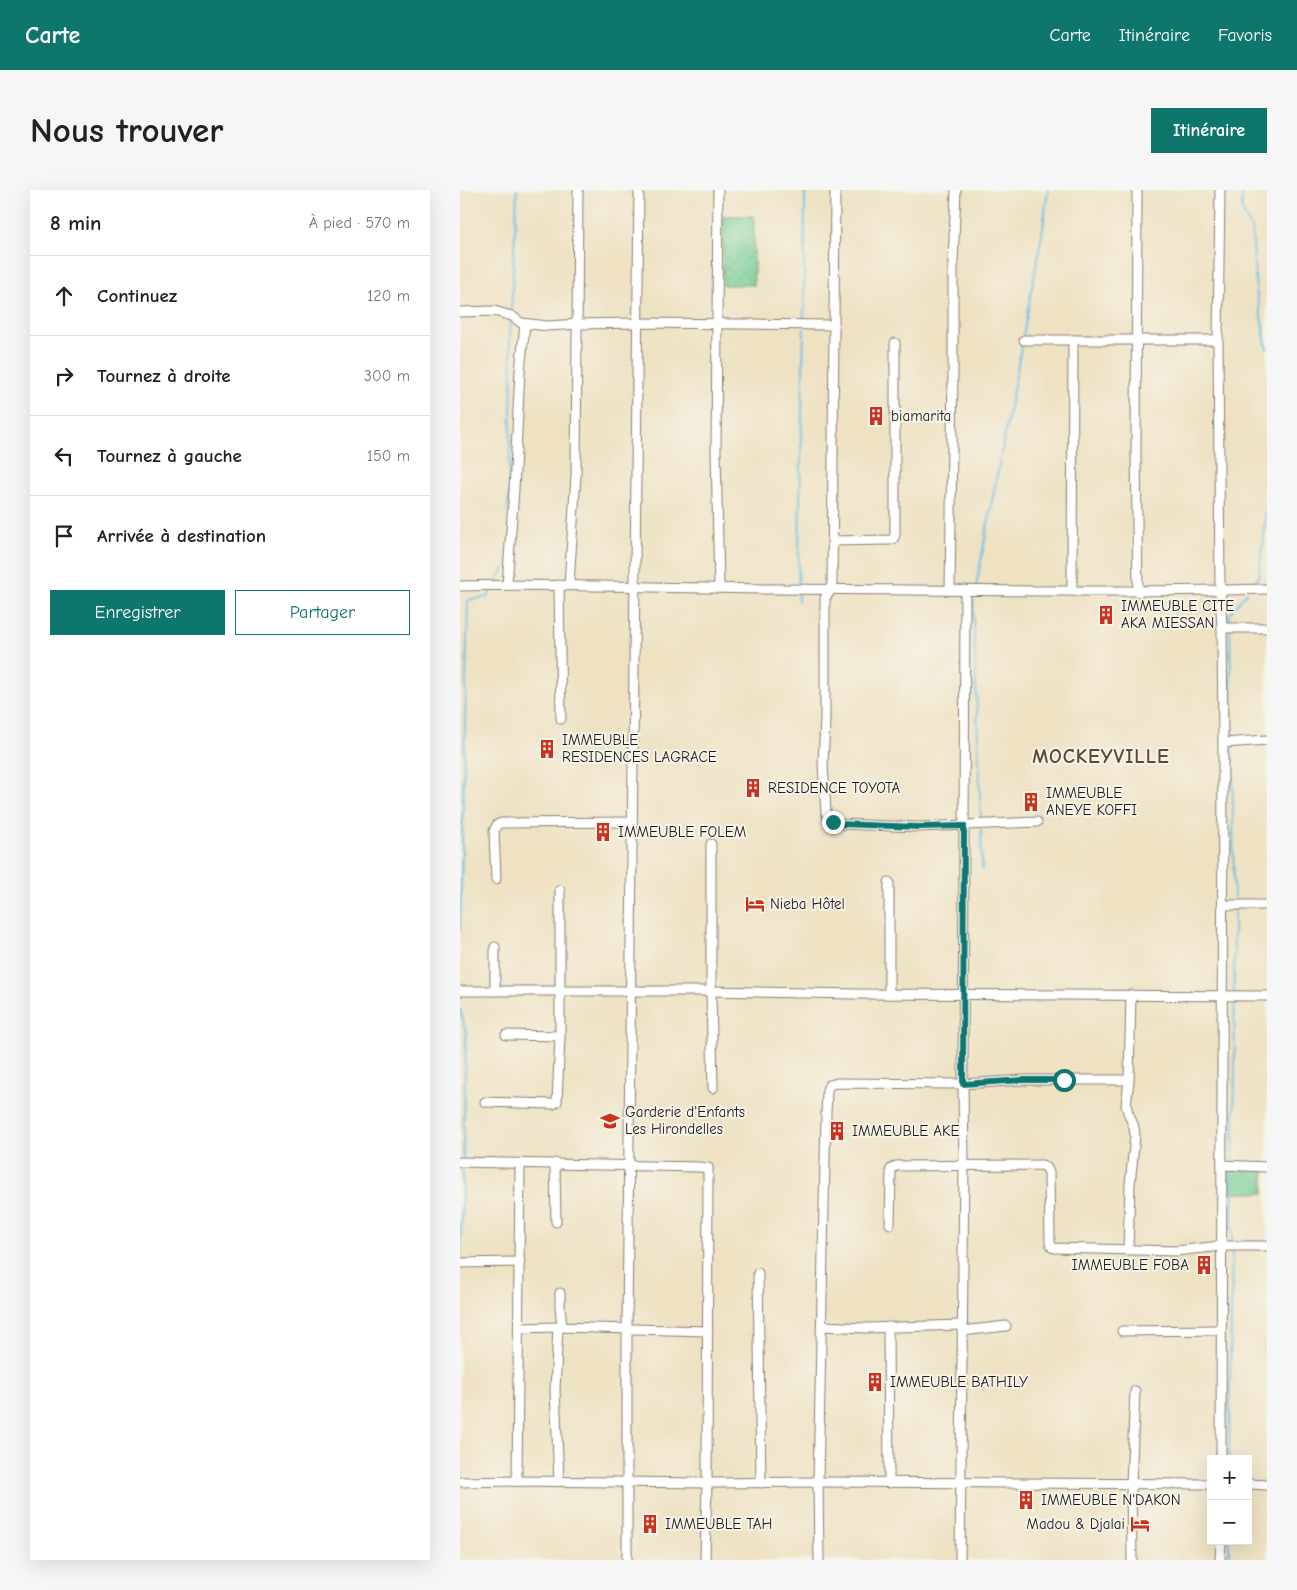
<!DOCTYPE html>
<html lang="fr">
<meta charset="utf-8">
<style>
body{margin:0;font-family:"Comic Neue",sans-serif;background:#f6f6f6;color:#222}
.controls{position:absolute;right:15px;bottom:15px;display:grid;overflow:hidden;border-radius:0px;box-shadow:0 5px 20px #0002}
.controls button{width:45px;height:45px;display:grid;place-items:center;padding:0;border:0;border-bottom:1px solid #e0e0e0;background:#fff;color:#222;font:25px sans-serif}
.stop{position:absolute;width:15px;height:15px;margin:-11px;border:4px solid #0f766e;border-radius:50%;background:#fff}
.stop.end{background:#0f766e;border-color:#fff;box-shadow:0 1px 5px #0008}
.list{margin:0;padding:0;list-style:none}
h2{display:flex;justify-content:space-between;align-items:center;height:65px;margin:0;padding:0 20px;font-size:21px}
h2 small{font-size:16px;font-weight:400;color:#767676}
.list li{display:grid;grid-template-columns:32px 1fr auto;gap:15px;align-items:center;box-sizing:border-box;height:80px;padding:0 20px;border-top:1px solid #e0e0e0}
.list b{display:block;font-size:19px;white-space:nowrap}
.list em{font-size:16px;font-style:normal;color:#767676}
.actions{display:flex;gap:10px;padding:15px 20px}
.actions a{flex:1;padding:11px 0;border:1px solid #0f766e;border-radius:0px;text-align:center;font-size:18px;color:#0f766e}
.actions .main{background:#0f766e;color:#fff}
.icon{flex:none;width:28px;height:28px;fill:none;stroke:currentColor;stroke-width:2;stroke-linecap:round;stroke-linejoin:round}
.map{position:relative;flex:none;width:807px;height:1370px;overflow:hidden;border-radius:0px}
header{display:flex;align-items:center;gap:30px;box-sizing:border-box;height:70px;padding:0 25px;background:#0f766e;color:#fff}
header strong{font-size:24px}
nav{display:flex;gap:28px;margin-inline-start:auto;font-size:18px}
.intro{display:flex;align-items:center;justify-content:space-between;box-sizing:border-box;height:120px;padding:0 30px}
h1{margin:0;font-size:35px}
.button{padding:12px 22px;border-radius:0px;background:#0f766e;color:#fff;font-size:18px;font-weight:700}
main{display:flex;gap:30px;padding:0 30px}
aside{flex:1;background:#fff;border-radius:0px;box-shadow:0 5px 20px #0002}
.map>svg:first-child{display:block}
.grass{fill:url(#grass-dots);stroke:#467356}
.garden{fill:#70ca91;stroke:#467356}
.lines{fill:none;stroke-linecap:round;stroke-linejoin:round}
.stream{stroke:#67c0e4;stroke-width:2}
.minor-casing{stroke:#857f70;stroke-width:11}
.minor{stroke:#fff;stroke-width:9}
.route{stroke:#0f766e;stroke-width:6}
.labels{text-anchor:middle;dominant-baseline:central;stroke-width:4;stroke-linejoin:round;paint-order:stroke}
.poi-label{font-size:15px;fill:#1c1c1c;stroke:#f7f3e8;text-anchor:start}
.district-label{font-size:20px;font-weight:bold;letter-spacing:1px;fill:#5f4839;stroke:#f7f3e8}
</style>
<header>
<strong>Carte</strong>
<nav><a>Carte</a><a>Itinéraire</a><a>Favoris</a></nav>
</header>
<div class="intro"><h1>Nous trouver</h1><a class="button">Itinéraire</a></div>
<main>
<aside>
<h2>8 min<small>À pied · 570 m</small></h2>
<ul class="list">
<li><svg class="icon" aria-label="ahead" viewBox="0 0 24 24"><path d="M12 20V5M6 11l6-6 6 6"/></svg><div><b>Continuez</b></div><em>120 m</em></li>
<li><svg class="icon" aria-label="right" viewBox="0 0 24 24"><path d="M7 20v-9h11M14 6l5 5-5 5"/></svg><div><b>Tournez à droite</b></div><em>300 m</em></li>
<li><svg class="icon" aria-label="left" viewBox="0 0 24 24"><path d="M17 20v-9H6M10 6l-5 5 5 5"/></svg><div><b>Tournez à gauche</b></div><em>150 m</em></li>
<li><svg class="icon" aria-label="arrive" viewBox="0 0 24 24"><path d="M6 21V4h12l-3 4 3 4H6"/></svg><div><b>Arrivée à destination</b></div></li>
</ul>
<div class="actions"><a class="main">Enregistrer</a><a>Partager</a></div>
</aside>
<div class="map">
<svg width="807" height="1370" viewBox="0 0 807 1370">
<defs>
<pattern id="grass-dots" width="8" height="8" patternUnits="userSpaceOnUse" patternTransform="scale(1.25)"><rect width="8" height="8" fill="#70ca91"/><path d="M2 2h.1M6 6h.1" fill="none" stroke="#60ad7c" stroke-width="1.8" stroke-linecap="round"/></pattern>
</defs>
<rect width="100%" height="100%" fill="#f7f3e8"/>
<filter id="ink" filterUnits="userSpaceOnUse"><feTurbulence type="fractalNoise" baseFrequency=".02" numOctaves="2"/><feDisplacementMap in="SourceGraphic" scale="10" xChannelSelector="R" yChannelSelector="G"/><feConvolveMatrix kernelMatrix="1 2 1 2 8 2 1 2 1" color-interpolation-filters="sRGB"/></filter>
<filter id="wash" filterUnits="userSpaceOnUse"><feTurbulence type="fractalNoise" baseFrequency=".0096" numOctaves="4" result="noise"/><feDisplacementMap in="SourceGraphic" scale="20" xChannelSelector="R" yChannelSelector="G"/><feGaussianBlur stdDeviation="1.12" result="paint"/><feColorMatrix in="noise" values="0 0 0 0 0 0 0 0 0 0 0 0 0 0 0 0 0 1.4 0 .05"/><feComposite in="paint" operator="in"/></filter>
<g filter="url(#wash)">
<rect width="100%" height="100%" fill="#eee2c3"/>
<rect class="grass" x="263" y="26" width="31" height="69"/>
<rect class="garden" x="768" y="979" width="36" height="24"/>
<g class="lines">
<g class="stream">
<polyline points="782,0 782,20 792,39 796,100 807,159"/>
<polyline points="51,124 57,0"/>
<polyline points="344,131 345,0"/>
<polyline points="563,146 582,45 588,0"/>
<polyline points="48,323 52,191 50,147 51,128"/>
<polyline points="36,393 44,378"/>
<polyline points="338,396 344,139"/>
<polyline points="791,396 799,386 807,316"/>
<polyline points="516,397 562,153"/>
<polyline points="515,404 513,413 521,631"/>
<polyline points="338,411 338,401"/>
<polyline points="770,434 769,425 787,402"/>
<polyline points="770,441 772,549"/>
<polyline points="772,556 774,711"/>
<polyline points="521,639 522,679"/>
<polyline points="774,719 774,804"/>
<polyline points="0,739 8,410 28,407 32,399"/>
<polyline points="0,819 6,842 3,969"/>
<polyline points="773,971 775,884 774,809"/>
<polyline points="772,1054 773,979"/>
<polyline points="0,1069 3,974"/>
<polyline points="769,1269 772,1059"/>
<polyline points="769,1370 769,1351"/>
</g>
</g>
</g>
<g filter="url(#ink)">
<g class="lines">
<g class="minor-casing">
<g id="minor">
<polyline points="258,0 256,262 259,398"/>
<polyline points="375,0 372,399 365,408 365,529 363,575 366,622 368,628 378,634 459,637 577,632"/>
<polyline points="677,0 676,263 678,402"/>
<polyline points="0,122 34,121 52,126 61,133 88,136 118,134 177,133 374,135"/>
<polyline points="564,150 758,150 760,0"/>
<polyline points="758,150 760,400 762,438 763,553 761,1269"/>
<polyline points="372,351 430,350 433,349 435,345 435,153"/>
<polyline points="47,395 54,300 60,181 65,134"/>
<polyline points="99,395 101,529"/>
<polyline points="109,395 116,285 118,0"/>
<path d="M0,396C107,393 214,399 320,399C483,400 645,403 807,399"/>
<polyline points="490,400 493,179 493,73 496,0"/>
<polyline points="612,401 613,150"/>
<polyline points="762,438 807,438"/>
<polyline points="763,553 807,550"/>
<polyline points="251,654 251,801 253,898"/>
<polyline points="36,689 34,641 37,635 41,633 171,632"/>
<polyline points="762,715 807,715"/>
<polyline points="35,757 35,801"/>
<polyline points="0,801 251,801 394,804 807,806"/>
<polyline points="429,804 429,692"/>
<polyline points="46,845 100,846"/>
<polyline points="25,912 93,914 97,912 100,846 100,700"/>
<polyline points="0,972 239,977 248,978 247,1293 245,1370"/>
<polyline points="95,973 96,1032"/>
<polyline points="762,975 807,977"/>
<polyline points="430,1034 431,979 436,976 582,975 587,978 589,983 590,1053 592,1057 594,1058 716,1061 761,1056 807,1056"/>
<polyline points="668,1060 670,994 675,946 674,937 668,922 666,915 669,890"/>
<polyline points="0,1073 60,1072"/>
<polyline points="298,1083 301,1293"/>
<polyline points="100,1103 100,1116 102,1137"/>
<polyline points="362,1136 407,1138 501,1135"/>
<polyline points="98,1137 95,1200 99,1291"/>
<polyline points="428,1137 429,1293"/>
<polyline points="59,1138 98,1137 248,1141"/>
<polyline points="502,1141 546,1136"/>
<polyline points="662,1141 761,1140"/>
<polyline points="57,1291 60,973"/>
<polyline points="0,1292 57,1291 247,1293 358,1292 751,1294"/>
<polyline points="788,1294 807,1295"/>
<polyline points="167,1370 167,1138 179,0"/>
<polyline points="359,1370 358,1292 366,924 367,900 369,895 377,893 503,894 563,890 669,890 671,805"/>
<polyline points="500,1370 504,975 503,894 505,400"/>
<polyline points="672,1370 671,1294 675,1201"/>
<polyline points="760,1370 761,1351"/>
</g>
</g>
<use href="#minor" class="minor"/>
</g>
</g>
<g class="lines" filter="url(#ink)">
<polyline class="route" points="373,632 378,634 459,637 504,636 503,894 563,890 604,890"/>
</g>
<defs>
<g id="building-bare" transform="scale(1.5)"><path d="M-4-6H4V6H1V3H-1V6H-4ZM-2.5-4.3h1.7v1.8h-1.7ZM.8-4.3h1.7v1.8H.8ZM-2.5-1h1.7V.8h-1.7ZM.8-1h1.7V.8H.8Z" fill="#c8321e" stroke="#f7f3e8" stroke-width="2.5" paint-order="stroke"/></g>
<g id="hotel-bare" transform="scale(1.5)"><path d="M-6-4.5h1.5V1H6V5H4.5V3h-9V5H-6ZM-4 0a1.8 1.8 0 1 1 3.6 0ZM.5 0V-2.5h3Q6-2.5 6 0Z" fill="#c8321e" stroke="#f7f3e8" stroke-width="2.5" paint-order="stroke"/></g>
<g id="school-bare" transform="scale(1.5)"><path d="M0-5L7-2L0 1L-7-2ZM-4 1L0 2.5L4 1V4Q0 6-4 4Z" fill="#c8321e" stroke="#f7f3e8" stroke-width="2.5" paint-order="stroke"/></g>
</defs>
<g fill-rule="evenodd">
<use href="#building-bare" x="416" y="226"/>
<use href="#building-bare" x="646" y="425"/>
<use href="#building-bare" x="87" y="559"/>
<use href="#building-bare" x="293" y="598"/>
<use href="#building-bare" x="571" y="612"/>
<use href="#building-bare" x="143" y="642"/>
<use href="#hotel-bare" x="295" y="714"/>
<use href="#school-bare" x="150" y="931"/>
<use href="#building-bare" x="377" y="941"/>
<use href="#building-bare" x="744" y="1075"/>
<use href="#building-bare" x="415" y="1192"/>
<use href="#building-bare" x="566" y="1310"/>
<use href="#building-bare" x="190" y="1334"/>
<use href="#hotel-bare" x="680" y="1334"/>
</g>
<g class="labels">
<g class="poi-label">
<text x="431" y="226">biamarita</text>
<text x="661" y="416">IMMEUBLE CITE<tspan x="661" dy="17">AKA MIESSAN</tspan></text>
<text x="102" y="550">IMMEUBLE<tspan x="102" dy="17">RESIDENCES LAGRACE</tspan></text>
<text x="308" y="598">RESIDENCE TOYOTA</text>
<text x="586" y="603">IMMEUBLE<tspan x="586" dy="17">ANEYE KOFFI</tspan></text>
<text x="158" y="642">IMMEUBLE FOLEM</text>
<text x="310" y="714">Nieba Hôtel</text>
<text x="165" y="922">Garderie d'Enfants<tspan x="165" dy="17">Les Hirondelles</tspan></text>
<text x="392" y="941">IMMEUBLE AKE</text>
<text x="729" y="1075" text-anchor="end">IMMEUBLE FOBA</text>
<text x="430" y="1192">IMMEUBLE BATHILY</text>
<text x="581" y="1310">IMMEUBLE N'DAKON</text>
<text x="205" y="1334">IMMEUBLE TAH</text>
<text x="665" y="1334" text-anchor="end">Madou &amp; Djalai</text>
</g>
<g class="district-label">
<text x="641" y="566">MOCKEYVILLE</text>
</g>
</g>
</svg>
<div class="controls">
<button>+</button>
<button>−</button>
</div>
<div class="stop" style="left:604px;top:890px"></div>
<div class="stop end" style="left:373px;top:632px"></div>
</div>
</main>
